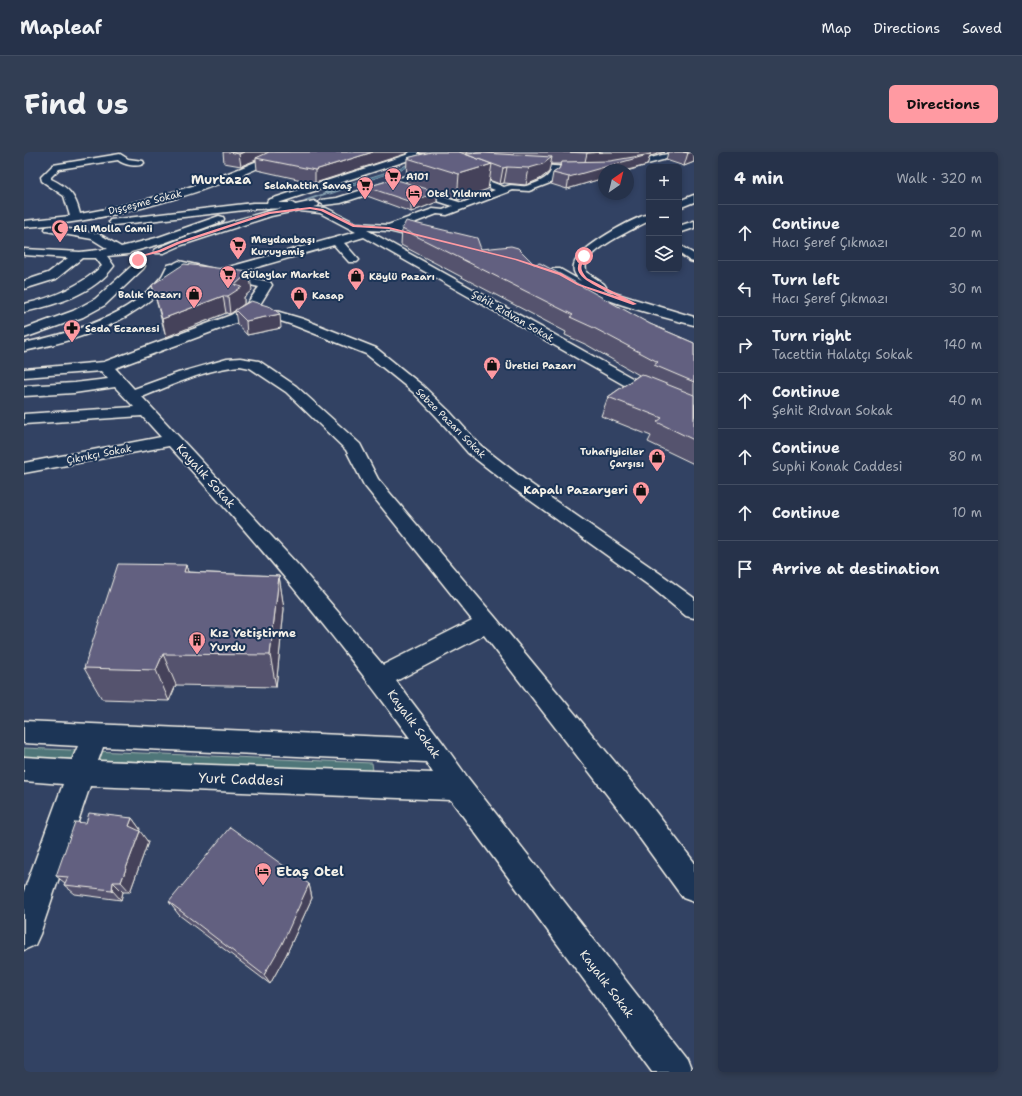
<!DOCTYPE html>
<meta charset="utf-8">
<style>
body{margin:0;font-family:"Shantell Sans",sans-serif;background:#323e54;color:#f1f3f6}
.controls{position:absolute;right:12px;top:12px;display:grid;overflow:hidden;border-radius:6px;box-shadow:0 2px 6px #0003}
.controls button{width:36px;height:36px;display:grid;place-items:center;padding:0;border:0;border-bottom:1px solid #424d62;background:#26324a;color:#f1f3f6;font:20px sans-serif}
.compass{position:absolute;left:574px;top:12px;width:36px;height:36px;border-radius:50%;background:#26324a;box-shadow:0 2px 6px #0003;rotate:35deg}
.stop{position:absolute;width:12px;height:12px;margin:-9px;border:3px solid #ff9aa2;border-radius:50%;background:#fff}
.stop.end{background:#ff9aa2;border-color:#fff;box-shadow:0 1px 4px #0008}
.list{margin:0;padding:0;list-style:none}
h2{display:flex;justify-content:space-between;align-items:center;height:52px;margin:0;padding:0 16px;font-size:17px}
h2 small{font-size:13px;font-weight:400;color:#a4aab5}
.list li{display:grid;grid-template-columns:26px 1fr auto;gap:12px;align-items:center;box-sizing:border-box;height:56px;padding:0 16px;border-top:1px solid #424d62}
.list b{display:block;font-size:15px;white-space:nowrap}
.list p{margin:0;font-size:13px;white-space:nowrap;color:#a4aab5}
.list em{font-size:13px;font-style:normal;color:#a4aab5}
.icon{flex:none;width:22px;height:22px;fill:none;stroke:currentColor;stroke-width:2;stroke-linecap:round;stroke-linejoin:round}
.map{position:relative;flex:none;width:670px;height:920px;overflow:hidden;border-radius:6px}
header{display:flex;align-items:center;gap:24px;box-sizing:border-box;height:56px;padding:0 20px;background:#26324a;border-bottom:1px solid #424d62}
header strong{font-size:19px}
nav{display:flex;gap:22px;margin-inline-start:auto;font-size:14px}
.intro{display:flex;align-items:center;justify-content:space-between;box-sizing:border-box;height:96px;padding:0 24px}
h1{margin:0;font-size:28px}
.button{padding:10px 18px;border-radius:6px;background:#ff9aa2;color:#111;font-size:14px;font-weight:700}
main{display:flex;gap:24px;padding:0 24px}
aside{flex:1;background:#26324a;border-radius:6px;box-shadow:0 2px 6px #0003}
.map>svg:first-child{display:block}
.green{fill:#4f7679;stroke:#a2b4b0}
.water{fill:#426c8a;stroke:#89a1b0}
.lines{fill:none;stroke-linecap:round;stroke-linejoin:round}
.stream{fill:#89a1b0;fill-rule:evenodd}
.minor-casing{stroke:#f4f1e8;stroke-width:3}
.major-casing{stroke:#f4f1e8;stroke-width:3}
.minor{fill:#1d3557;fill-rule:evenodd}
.major{fill:#1d3557;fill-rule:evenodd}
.wall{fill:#54536e;stroke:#f4f1e8}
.shaded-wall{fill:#45435a;stroke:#f4f1e8}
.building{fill:#626080;stroke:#f4f1e8}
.route{fill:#ff9aa2}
.labels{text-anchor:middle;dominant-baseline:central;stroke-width:4;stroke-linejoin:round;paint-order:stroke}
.far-poi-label{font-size:10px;font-weight:bold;fill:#f4f1e8;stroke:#1d3557;text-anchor:start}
.far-street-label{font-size:10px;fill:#f4f1e8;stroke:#1d3557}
.street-label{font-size:12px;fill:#f4f1e8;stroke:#1d3557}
.poi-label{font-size:12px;font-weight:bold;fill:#f4f1e8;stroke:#1d3557;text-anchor:end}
.far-district-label{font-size:13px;font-weight:bold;fill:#f4f1e8;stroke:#1d3557}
.near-street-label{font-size:14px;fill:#f4f1e8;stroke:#1d3557}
.near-poi-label{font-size:14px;font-weight:bold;fill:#f4f1e8;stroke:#1d3557;text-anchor:start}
</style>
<header>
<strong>Mapleaf</strong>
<nav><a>Map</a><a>Directions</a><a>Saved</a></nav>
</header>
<div class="intro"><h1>Find us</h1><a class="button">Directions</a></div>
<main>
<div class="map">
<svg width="670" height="920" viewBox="0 0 670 920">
<rect width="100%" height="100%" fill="#324263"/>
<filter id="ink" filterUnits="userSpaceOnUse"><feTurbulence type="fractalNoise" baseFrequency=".025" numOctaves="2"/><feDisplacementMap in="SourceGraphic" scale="8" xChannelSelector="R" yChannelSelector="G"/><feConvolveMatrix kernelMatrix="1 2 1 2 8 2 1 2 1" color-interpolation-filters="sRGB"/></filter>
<g filter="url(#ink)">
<polygon class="green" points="0,596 348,611 349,619 0,605"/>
<polygon class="water" points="385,12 386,14 306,42 300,40 369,18"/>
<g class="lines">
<polygon class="stream" points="312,37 315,38 283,49 280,48"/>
<g class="minor-casing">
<g id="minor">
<path d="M253,0H264C257,8 242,12 232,17C164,47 74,71 0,75V69L46,64L40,44L18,29L17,25L29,13L96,2L104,7L119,9L120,11C115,16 100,13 94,8L35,17L27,25V27C44,35 52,44 56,62C124,50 191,30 253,0Z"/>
<path d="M386,0H394V2L405,4L420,12L480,35C489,31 494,35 502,34C511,32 524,27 527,19L493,16L492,14L493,12L496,11C530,14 565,18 600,13C621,9 640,0 662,0L661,2L601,18H580V20H535L532,27L526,31L505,39L489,38L423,63L413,62L376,76L410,84L411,86L410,88L406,89L365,79L343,78L626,236L670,253V264L616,242L340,85L320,91L335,108L333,110H325L310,93L209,122L246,130L248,133L235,154L279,167L352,196L399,234L426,260L456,293L501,328L641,425L670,446V466L662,464L627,435L489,336L444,301L414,266L389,240L342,202L269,173L229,160L217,169L91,216L110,237L154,221L203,207L216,206L235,209L272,234L336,292L354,327L471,465L624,650L670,710V750L659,746L604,670L460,483L372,529L419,591L444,626L663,907L668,920H628L427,648L66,634L16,782L11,793L0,798V739L39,632L0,629V605L48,608L54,594L0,591V569L386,586C312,484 231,387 145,294L0,321V311L137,285L118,264L0,272V262L110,255L91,235L50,241L0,244V234L50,231L84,227L77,219L0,225V217L80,210L207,163L222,153L235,135L151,115L149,113L151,111L155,109L194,118L332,80L296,61L276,59L271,56L229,57L90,73L86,72L85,70L86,68L229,51H243L244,48L382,3ZM388,7L400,8L414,16L471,38L438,51L388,35H382L380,37L382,39L429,54L419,58L409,57L364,73L332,71L302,56L273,54L268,51H254ZM216,214L226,216L262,240L322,298L340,333L448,468L359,513L275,414L118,245C149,233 182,217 216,214ZM79,595L402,610L409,621L74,609Z"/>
<polygon points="410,15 413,16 414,18 413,20 317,51 300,53 295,50 297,48 313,46"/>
<polygon points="670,43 670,50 655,56 655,49"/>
<path d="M625,62V69C609,77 570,95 562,111C561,114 562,117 562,120L580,132L582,135L580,138L670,165V173C622,161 572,147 528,123L526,120L528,117H536L557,129C553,125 548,120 550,113C553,96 609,66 625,62Z"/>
<path d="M195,64L199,65L200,67L199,69L140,91L107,100L105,102L83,104L90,114C70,142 31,153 0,160V152C29,146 56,134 78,114L72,106H58L32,127L0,137V129L24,121L44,106L0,103V97L56,100L84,97L68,87L22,79L21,77L22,75L26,74L75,82L97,95L132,86Z"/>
<polygon points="670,69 670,76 655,81 655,74"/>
<polygon points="655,93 670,102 670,110 666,109 655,101"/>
</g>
</g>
<g class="major-casing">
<g id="major">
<path d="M290,49L295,52L294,54L247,64L158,93L140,101H132L130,99L132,97C182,75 236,60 290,49Z"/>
<polygon points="115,110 119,111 121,114 119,117 81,153 59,165 0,186 0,177 49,159 71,147 111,111"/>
<path d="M148,112L152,113L154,116C150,128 140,137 131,144C94,176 48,189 0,199V191C48,181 106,164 138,124C140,121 141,117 144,113Z"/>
</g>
</g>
<use href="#minor" class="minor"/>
<use href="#major" class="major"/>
</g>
<g class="wall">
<polygon points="199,0 384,0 381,2 291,31 233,18 232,8 217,14 200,11"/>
<polygon points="395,0 641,0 626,4 623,13 543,37 527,32 529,21 535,17 537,12 526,12 525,20 516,27 502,33 480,31 476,32 465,28 464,37 433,48 413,41 413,50 387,60 343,44 343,35 382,31 383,6 401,2 396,1"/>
<polygon points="644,0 670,0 670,10 660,14 642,8"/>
<polygon points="378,77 457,97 510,112 626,172 670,191 670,312 624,290 627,284 577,264 584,245 615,223 563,193 541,183 542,180 377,93"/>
<polygon points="128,133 228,138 220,145 220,152 216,155 257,176 223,183 213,172 211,159 206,162 202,161 142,185"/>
<polygon points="162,413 164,420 255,424 260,457 252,535 152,533 145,549 78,547 60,516"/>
<polygon points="108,666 116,677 115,679 124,690 106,740 99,740 97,748 51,742 40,733 41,731 32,724 62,671"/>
<polygon points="285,732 288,746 262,803 246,832 155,763 145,750"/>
</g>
<g class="shaded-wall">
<polygon points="220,0 249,0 232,6 232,8 217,14 215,2"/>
<polygon points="349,0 384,0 381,2 291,31 291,18"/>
<polygon points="423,0 443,0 443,3"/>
<polygon points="579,0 641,0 626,4 623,13 604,18 580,18 580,26 543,37 545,25 560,14 563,1"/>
<polygon points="669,0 670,0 670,10 660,14 664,1"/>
<polygon points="528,5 525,20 516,27 502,33 505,16"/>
<polygon points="468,12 464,37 433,48 435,22"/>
<polygon points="483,15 480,31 476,32 479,16"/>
<polygon points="413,40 413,50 387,60 387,50"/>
<polygon points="225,120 228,138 220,145 220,152 206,162 204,144 211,133"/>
<polygon points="199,144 202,161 142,185 138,167"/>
<polygon points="256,162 257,176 223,183 222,169"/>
<polygon points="162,413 172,446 160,420"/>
<polygon points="255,424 260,457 252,535 246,503"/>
<polygon points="139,502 152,533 145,549 132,518"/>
<polygon points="108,666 116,677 114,685 105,674"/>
<polygon points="116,679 124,690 106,740 97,730"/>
<polygon points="89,730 99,740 97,748 88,738"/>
<polygon points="285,732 288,746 262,803 246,832 240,823"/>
</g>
<g class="building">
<polygon points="206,0 220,0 215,2"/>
<polygon points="245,0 349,0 291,18 232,6"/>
<polygon points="407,0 435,0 468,12 435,22 383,6"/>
<polygon points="539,0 579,0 563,1"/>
<polygon points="659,0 669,0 664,1"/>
<polygon points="459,1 528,5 519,12 505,16 483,15 479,16 441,2"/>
<polygon points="627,2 545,25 529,21 535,17 538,10 586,9"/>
<polygon points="370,27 413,40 387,50 343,35"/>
<polygon points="382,69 453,86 457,97 487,94 494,96 510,112 516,111 626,172 670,191 670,230 630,213 634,210 568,175 546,165 549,163 378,77"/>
<polygon points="160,112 225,120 211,133 218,135 204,144 199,144 138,167 128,133"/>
<polygon points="227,149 247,155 256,162 222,169 211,158"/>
<polygon points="617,222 670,243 670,288 633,270 638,266 584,245"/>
<polygon points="94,412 162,413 160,420 255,424 246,503 139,502 132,518 60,516"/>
<polygon points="65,661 108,666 105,674 116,679 97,730 89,730 88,738 40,733 44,725 32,724 51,670 62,671"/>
<polygon points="206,675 285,732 258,792 240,823 145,750"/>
</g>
</g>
<path class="route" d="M286,55L299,57L331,73L365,75L493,107L537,121L555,132L595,145C585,140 556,129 554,118C553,113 556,108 559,104H561C558,115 554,115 563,126L613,152L609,153L553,133L535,123L491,108L365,77L329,75L297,59L286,57L246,62L155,92L137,100L121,104L115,109L112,108L118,103L135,98L153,90L244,60Z"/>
<defs>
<g id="supermarket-pin" transform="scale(0.9)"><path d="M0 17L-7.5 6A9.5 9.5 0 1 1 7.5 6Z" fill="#ff9aa2" stroke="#1d3557"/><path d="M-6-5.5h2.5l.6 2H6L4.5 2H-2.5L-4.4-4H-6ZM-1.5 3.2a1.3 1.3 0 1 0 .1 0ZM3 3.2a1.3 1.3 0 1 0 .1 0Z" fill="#111"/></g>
<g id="hotel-pin" transform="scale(0.9)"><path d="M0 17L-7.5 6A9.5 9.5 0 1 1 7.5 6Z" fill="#ff9aa2" stroke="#1d3557"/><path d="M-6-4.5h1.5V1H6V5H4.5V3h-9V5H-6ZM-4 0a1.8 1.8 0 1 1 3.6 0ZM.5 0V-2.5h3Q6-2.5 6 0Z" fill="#111"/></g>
<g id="mosque-pin" transform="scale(0.9)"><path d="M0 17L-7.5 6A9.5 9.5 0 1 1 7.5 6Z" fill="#ff9aa2" stroke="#1d3557"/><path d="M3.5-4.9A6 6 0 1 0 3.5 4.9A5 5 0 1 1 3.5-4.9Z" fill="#111"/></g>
<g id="shop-pin" transform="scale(0.9)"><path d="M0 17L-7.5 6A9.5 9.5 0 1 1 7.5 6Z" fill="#ff9aa2" stroke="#1d3557"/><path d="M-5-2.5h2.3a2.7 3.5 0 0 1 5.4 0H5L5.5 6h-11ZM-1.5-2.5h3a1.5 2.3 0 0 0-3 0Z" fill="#111"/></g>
<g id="pharmacy-pin" transform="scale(0.9)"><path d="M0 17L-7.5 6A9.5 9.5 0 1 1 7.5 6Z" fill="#ff9aa2" stroke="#1d3557"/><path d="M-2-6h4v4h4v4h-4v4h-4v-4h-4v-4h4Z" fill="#111"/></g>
<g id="building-pin" transform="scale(0.9)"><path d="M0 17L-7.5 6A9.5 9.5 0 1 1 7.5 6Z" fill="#ff9aa2" stroke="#1d3557"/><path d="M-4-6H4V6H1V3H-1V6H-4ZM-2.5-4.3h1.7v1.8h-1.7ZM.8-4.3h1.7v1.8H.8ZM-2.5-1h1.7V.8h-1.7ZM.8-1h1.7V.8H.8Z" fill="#111"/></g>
</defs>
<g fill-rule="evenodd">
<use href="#supermarket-pin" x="369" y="24"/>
<use href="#supermarket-pin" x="341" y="33"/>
<use href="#hotel-pin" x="390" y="41"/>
<use href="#mosque-pin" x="36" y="76"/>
<use href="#supermarket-pin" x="214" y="93"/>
<use href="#supermarket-pin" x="204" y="122"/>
<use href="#shop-pin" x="332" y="124"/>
<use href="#shop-pin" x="170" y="142"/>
<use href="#shop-pin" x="275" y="143"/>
<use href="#pharmacy-pin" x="48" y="176"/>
<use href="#shop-pin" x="468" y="213"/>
<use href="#shop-pin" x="633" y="305"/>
<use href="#shop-pin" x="617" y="338"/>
<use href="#building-pin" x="173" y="488"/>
<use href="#hotel-pin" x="239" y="719"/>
</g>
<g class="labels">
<g class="far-poi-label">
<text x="382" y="24">A101</text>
<text x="328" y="33" text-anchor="end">Selahattin Savaş</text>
<text x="403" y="41">Otel Yıldırım</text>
<text x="49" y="76">Ali Molla Camii</text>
<text x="227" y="87">Meydanbaşı<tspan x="227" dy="12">Kuruyemiş</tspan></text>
<text x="217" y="122">Gülaylar Market</text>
<text x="345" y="124">Köylü Pazarı</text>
<text x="157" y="142" text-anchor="end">Balık Pazarı</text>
<text x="288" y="143">Kasap</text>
<text x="61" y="176">Seda Eczanesi</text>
<text x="481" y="213">Üretici Pazarı</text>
<text x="620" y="299" text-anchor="end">Tuhafiyiciler<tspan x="620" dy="12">Çarşısı</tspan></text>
</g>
<g class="far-street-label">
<text transform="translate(121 50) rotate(-14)">Dışçeşme Sokak</text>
<text transform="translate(489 164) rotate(30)">Şehit Rıdvan Sokak</text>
<text transform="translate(427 271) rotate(45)">Sebze Pazarı Sokak</text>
<text transform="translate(75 302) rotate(-11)">Çıkrıkçı Sokak</text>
</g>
<g class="street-label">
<text transform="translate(182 324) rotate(48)">Kayalık Sokak</text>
<text transform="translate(390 572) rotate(54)">Kayalık Sokak</text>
<text transform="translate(583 832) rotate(53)">Kayalık Sokak</text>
</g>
<g class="poi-label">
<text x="604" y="338">Kapalı Pazaryeri</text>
<text x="186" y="481" text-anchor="start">Kız Yetiştirme<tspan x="186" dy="14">Yurdu</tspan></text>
</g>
<g class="far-district-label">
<text x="197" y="27">Murtaza</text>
</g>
<g class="near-street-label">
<text transform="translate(217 627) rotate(2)">Yurt Caddesi</text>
</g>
<g class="near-poi-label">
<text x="252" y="719">Etaş Otel</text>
</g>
</g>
</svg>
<div class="controls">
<button>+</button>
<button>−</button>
<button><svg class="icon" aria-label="layers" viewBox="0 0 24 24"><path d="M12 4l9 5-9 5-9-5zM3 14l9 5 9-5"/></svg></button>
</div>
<svg class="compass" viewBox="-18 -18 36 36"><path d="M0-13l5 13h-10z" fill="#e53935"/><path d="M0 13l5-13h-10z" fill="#a4aab5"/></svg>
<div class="stop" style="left:560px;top:104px"></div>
<div class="stop end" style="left:114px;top:108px"></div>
</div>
<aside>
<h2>4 min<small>Walk · 320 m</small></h2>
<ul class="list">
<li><svg class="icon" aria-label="ahead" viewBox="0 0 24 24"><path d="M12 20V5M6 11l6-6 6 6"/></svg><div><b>Continue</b><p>Hacı Şeref Çıkmazı</p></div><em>20 m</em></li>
<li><svg class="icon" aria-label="left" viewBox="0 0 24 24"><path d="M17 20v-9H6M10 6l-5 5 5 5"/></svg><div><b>Turn left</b><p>Hacı Şeref Çıkmazı</p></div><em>30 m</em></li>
<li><svg class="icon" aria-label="right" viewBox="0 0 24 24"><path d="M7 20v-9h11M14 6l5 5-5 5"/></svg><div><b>Turn right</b><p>Tacettin Halatçı Sokak</p></div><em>140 m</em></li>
<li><svg class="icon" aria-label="ahead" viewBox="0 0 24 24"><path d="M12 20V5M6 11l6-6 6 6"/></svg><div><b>Continue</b><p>Şehit Rıdvan Sokak</p></div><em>40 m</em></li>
<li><svg class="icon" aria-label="ahead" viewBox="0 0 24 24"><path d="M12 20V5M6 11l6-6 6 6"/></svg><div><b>Continue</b><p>Suphi Konak Caddesi</p></div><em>80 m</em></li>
<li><svg class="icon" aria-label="ahead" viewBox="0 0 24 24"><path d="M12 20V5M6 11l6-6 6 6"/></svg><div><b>Continue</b></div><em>10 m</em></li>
<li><svg class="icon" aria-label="arrive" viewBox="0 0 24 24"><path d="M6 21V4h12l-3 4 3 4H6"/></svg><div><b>Arrive at destination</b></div></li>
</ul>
</aside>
</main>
